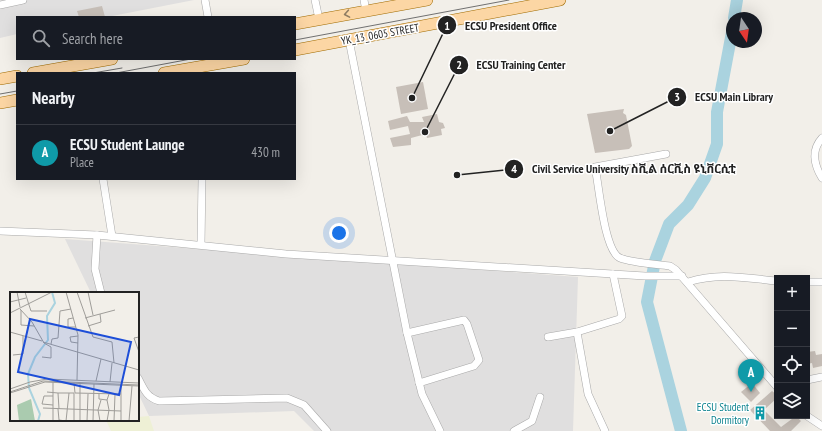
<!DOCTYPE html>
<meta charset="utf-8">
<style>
body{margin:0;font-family:"PT Sans Narrow","Noto Sans Ethiopic",sans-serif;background:#242831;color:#f1f3f6}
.controls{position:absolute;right:12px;bottom:12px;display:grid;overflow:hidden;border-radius:0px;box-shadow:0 4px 16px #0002}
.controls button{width:36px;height:36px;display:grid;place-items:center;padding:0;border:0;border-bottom:1px solid #363941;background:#171b24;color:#f1f3f6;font:20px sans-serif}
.compass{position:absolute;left:726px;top:12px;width:36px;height:36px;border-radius:50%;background:#171b24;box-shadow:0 4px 16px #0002;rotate:167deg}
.you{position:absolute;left:339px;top:233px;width:14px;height:14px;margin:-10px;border:3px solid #fff;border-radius:50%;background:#1a73e8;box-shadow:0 0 0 6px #1a73e833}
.badge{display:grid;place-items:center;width:26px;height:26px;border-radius:50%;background:#d40000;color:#fff;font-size:13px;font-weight:700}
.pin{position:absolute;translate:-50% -33px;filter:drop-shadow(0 1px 2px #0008)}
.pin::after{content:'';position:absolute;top:21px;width:14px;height:12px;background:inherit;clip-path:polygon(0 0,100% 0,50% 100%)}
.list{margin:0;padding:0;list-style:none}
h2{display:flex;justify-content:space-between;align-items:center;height:52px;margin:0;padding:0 16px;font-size:17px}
h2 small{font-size:13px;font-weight:400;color:#9ea1a6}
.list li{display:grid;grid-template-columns:26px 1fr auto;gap:12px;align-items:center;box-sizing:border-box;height:56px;padding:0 16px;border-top:1px solid #363941}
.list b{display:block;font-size:15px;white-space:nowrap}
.list p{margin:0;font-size:13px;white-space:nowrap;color:#9ea1a6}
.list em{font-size:13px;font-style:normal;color:#9ea1a6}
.icon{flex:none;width:22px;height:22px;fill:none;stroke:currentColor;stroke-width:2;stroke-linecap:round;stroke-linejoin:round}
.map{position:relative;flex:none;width:822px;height:431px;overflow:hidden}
.search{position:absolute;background:#171b24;box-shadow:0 4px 16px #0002;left:16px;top:16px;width:280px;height:44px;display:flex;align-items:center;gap:10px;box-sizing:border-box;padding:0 14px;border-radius:0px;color:#9ea1a6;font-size:15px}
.panel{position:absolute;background:#171b24;box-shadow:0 4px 16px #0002;left:16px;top:72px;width:280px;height:108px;border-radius:0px}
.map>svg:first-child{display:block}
.residential{fill:#e0dfdf}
.farmland{fill:#eef0d5}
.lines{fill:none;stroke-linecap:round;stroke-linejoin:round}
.river{stroke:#aad3df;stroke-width:12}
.building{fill:#c7bfb8}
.minor-casing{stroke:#a9a9a9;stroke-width:8}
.primary-casing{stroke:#a06b00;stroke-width:12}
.minor{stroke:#fff;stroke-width:7}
.primary{stroke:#fcd6a4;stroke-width:11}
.tram{stroke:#707070;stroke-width:1}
.oneway{stroke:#8f7c63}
.labels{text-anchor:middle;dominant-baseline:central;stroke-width:3;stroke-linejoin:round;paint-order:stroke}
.street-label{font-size:11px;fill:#222;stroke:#fff}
.culture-label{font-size:11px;fill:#0d838f;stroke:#fff;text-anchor:end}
.inset-river{fill:none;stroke:#aad3df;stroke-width:2}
.inset-road{fill:none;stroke:#9f9d99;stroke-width:1}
.view{fill:#1d4ed8;fill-opacity:0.15;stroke:#1d4ed8;stroke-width:2}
.inset-edge{fill:none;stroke:#222;stroke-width:2}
.leader{fill:none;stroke:#222;stroke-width:1.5}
.callout-dot{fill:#222;stroke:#fff;stroke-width:1.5}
.mark-label{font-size:12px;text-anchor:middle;font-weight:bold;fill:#fff}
.callout-label{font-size:12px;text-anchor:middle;font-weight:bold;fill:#222;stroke:#fff;stroke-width:3;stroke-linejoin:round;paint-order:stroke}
</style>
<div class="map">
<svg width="822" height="431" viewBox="0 0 822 431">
<rect width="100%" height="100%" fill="#f2efe9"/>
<g class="residential">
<polygon points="0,0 194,0 107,17 17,17 17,34 0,38"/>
<polygon points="65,239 578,277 573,431 314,431 294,411 149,416 138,393 138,293 91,293"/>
</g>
<polygon class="farmland" points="149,416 154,431 111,431 106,420 138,420 138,417"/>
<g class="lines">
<g class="river">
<polyline points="734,18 737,0"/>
<polyline points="681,431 647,302 655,261 669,224 688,205 705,178 717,144 717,112 732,32"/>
</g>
</g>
<g class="building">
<polygon points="102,6 105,17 79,17 77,11"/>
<polygon points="423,82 428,109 401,114 396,87"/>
<polygon points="624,109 623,113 626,115 632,146 629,149 595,153 587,114"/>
<polygon points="437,114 439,122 443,123 445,128 441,129 442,135 427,138 426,134 411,138 411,145 393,147 390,138 410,134 408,126 390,130 388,121 407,116 410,122 424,122 422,117"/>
<polygon points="815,351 816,355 822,354 822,366 813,368 812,363 807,364 807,352"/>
<polygon points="752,383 760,393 751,402 741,392"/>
<polygon points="772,391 777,395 777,398 764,410 781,427 796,416 801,421 791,431 770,431 750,410"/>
</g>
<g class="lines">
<g class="minor-casing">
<g id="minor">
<polyline points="205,0 208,17"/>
<polyline points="315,0 319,19"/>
<polyline points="364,0 366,11"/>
<polyline points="0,5 23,0"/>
<polyline points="349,40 407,333 422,394 440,431"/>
<path d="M822,138C811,150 814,165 822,178"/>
<path d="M666,154L595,167C599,185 604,251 620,258C633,263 656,264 670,266L676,270L777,387"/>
<polyline points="103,179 112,236"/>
<polyline points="0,231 97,235 286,254 645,276 682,276"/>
<polyline points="97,235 95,269 101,293"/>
<polyline points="201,244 202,179"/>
<path d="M688,282C720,272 744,278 777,281"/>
<polyline points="807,282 822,282"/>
<polyline points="407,333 464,320 467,324 479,360 474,366 419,383"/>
<polyline points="548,337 577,332"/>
<path d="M138,378C144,389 146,397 159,401L287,398L304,405L327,431"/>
<polyline points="807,380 822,377"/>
<polyline points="807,416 822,426"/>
<polyline points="514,431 532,421 540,397"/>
<polyline points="605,431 588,394 577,332 619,319 622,316 613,274"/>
</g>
</g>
<g class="primary-casing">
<g id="primary">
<polyline points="295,24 427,0"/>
<polyline points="295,50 560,0"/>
<polyline points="33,73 112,59"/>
<polyline points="164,73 244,59"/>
<polyline points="0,79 17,76"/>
<polyline points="0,103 17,100"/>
</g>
</g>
<use href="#minor" class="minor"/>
<use href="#primary" class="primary"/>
<g class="tram">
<polyline points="295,40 509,0"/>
<polyline points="93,73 122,68"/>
<polyline points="116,73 191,59"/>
<polyline points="0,94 17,91"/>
</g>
</g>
<defs><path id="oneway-chevron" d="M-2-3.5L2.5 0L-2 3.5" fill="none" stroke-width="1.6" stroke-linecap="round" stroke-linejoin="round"/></defs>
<use class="oneway" href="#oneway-chevron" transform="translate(347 14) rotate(170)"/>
<defs>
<g id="building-bare" transform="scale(1.08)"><path d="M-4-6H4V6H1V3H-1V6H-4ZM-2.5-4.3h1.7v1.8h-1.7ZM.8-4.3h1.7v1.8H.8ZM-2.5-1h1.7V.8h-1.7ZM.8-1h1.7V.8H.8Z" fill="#0f9aa8" stroke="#fff" stroke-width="2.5" paint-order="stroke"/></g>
</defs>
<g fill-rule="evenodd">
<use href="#building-bare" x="760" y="413"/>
</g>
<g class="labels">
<g class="street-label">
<text transform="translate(380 34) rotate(-10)">YK_13_0605 STREET</text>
</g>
<g class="culture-label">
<text x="749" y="407">ECSU Student<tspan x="749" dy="13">Dormitory</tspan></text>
</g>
</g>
<g transform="translate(10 292)">
<rect width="129" height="129" fill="#f2efe9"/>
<path d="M21,107L25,129H9L7,113Z" fill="#aacbaf"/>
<path class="inset-river" d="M28,129L30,122L19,96L18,82L25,65L38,48L37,24L45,11L42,0"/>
<path class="inset-road" d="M7,0L10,15M15,0L19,13M56,0L68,43L67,88M67,0L83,45L102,50L104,71M78,0L83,23M0,10L16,6M19,13L21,19H37M10,17L22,30L34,51L41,55V66L32,65M11,18V33L24,34M0,21L42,0M63,26L58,27V35H66M75,26L105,18M78,34L91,30L90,22M0,40L32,49M68,44L60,45L61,50L68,51M129,45L124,46L129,60M33,50L129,78M41,52L42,47L48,46L50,19L61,17M3,63L13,62V44M86,89L91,67M100,90L102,71M64,91L65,101L111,102M0,97L20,90L37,87L129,91M0,100L33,89L129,93M37,100L48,101L49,117M0,101L35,90L129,94M59,101H64V129M89,102V107L97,108L99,102M43,113L32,112L34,104H43M33,116L111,119M48,117L49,128L56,129L59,101H48M43,129V90M70,129V91M77,129L78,102M83,129L84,92M90,129L88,118L91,108M97,129L99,118L97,108M104,129L105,102M111,129V93M119,129L122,94"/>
<path class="view" d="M20,27L121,50L109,103L8,80Z"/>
<rect width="129" height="129" class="inset-edge"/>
</g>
<path class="leader" d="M412 98L447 25M425 132L459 65M610 131L677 97M457 175L514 169"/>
<g class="callout-dot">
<circle cx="412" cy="98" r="4"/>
<circle cx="425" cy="132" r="4"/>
<circle cx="610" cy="131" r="4"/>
<circle cx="457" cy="175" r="4"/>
<circle cx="447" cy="25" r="10"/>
<circle cx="459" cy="65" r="10"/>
<circle cx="677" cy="97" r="10"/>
<circle cx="514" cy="169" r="10"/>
</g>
<g class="mark-label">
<text x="447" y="30">1</text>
<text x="459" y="69">2</text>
<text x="677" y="101">3</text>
<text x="514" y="173">4</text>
</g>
<g class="callout-label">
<text x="511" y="30">ECSU President Office</text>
<text x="521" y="69">ECSU Training Center</text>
<text x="734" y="101">ECSU Main Library</text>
<text x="634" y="173">Civil Service University ስቪል ሰርቪስ ዩኒቨርሲቲ</text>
</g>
</svg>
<div class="controls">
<button>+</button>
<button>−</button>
<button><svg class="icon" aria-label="locate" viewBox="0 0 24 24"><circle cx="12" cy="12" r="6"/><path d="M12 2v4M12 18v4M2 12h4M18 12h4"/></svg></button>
<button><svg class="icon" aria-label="layers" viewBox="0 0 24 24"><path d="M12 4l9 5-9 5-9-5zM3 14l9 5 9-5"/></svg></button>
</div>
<svg class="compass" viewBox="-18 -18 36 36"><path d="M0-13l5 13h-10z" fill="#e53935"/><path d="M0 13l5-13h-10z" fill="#9ea1a6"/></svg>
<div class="you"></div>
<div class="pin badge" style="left:751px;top:392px;background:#0f9aa8">A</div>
<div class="search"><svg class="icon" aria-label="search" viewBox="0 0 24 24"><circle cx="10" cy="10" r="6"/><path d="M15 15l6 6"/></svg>Search here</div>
<section class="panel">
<h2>Nearby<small></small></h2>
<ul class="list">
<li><span class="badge" style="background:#0f9aa8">A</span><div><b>ECSU Student Launge</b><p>Place</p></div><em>430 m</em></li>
</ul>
</section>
</div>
